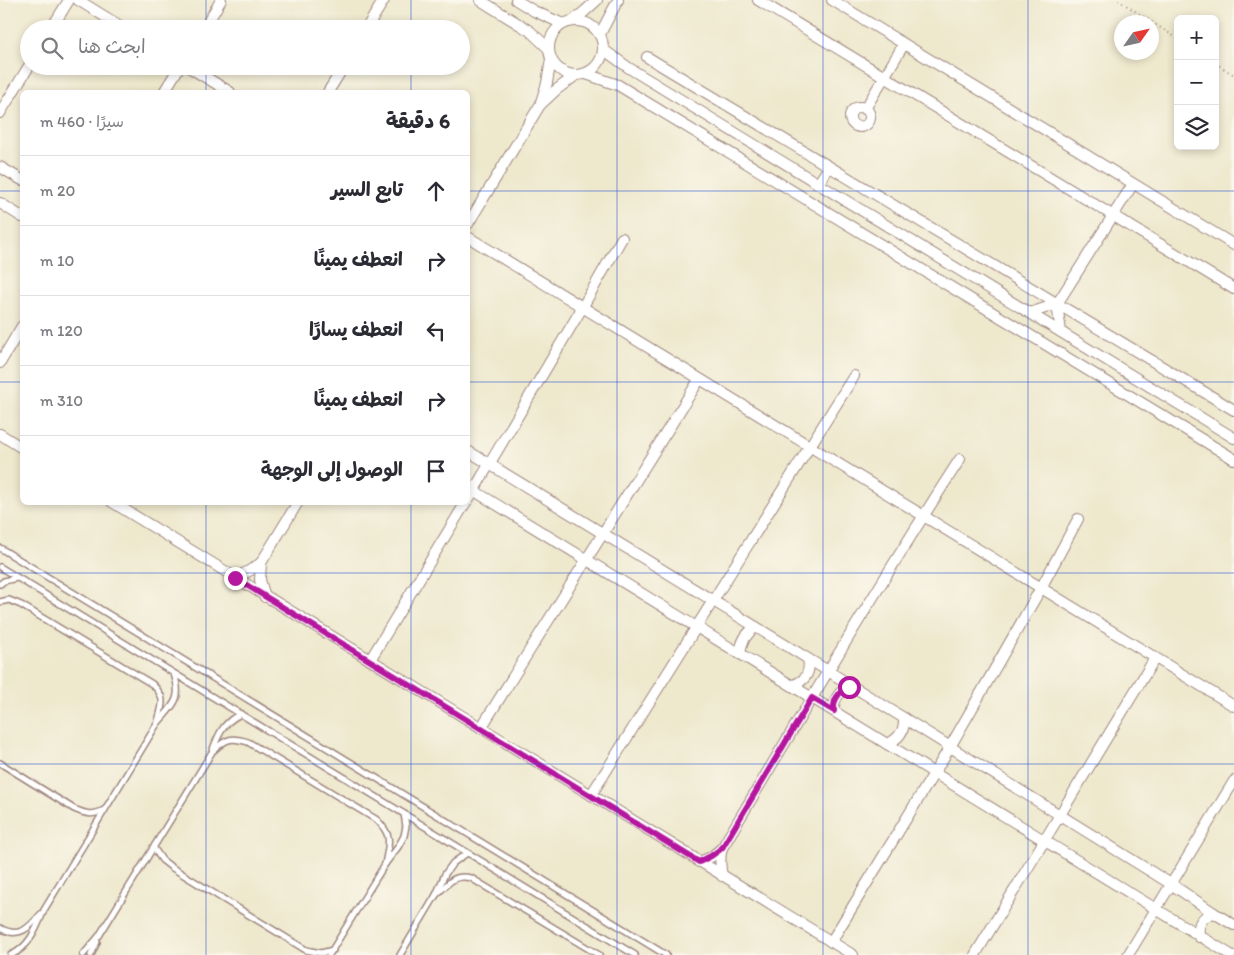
<!DOCTYPE html>
<html lang="ar">
<meta charset="utf-8">
<style>
body{margin:0;font-family:Itim,"Playpen Sans Arabic",sans-serif;background:#f7f7f7;color:#2b2b33;direction:rtl}
.controls{position:absolute;right:15px;top:15px;display:grid;overflow:hidden;border-radius:8px;box-shadow:0 2px 8px #0003}
.controls button{width:45px;height:45px;display:grid;place-items:center;padding:0;border:0;border-bottom:1px solid #e1e1e2;background:#fff;color:#2b2b33;font:25px sans-serif}
.compass{position:absolute;left:1114px;top:15px;width:45px;height:45px;border-radius:50%;background:#fff;box-shadow:0 2px 8px #0003;rotate:56deg}
.stop{position:absolute;width:15px;height:15px;margin:-11px;border:4px solid #b5179e;border-radius:50%;background:#fff}
.stop.end{background:#b5179e;border-color:#fff;box-shadow:0 1px 5px #0008}
.list{margin:0;padding:0;list-style:none}
h2{display:flex;justify-content:space-between;align-items:center;height:65px;margin:0;padding:0 20px;font-size:21px}
h2 small{font-size:16px;font-weight:400;color:#7c7c81}
.list li{display:grid;grid-template-columns:32px 1fr auto;gap:15px;align-items:center;box-sizing:border-box;height:70px;padding:0 20px;border-top:1px solid #e1e1e2}
.list b{display:block;font-size:19px;white-space:nowrap}
.list em{font-size:16px;font-style:normal;color:#7c7c81}
.icon{flex:none;width:28px;height:28px;fill:none;stroke:currentColor;stroke-width:2;stroke-linecap:round;stroke-linejoin:round}
.map{position:relative;flex:none;width:1234px;height:955px;overflow:hidden;direction:ltr}
.search{position:absolute;background:#fff;box-shadow:0 2px 8px #0003;left:20px;top:20px;width:450px;height:55px;display:flex;align-items:center;gap:12px;box-sizing:border-box;padding:0 18px;border-radius:28px;color:#7c7c81;font-size:19px}
.panel{position:absolute;background:#fff;box-shadow:0 2px 8px #0003;left:20px;top:90px;width:450px;height:415px;border-radius:8px;direction:rtl}
.map>svg:first-child{display:block}
.lines{fill:none;stroke-linecap:round;stroke-linejoin:round}
.service-casing{stroke:#9c847c;stroke-width:8}
.minor-casing{stroke:#9c847c;stroke-width:12}
.path{stroke:#9c847c;stroke-width:2;stroke-dasharray:1 4;stroke-linecap:butt}
.service{stroke:#fff;stroke-width:5}
.minor{stroke:#fff;stroke-width:10}
.route{stroke:#b5179e;stroke-width:6}
.grid{fill:none;stroke:#1d4ed8;stroke-width:1;stroke-opacity:0.55}
</style>
<div class="map">
<svg width="1234" height="955" viewBox="0 0 1234 955">
<rect width="100%" height="100%" fill="#fbf7ec"/>
<filter id="ink" filterUnits="userSpaceOnUse"><feTurbulence type="fractalNoise" baseFrequency=".02" numOctaves="2"/><feDisplacementMap in="SourceGraphic" scale="10" xChannelSelector="R" yChannelSelector="G"/><feConvolveMatrix kernelMatrix="1 2 1 2 8 2 1 2 1" color-interpolation-filters="sRGB"/></filter>
<filter id="wash" filterUnits="userSpaceOnUse"><feTurbulence type="fractalNoise" baseFrequency=".0096" numOctaves="4" result="noise"/><feDisplacementMap in="SourceGraphic" scale="20" xChannelSelector="R" yChannelSelector="G"/><feGaussianBlur stdDeviation="1.12" result="paint"/><feColorMatrix in="noise" values="0 0 0 0 0 0 0 0 0 0 0 0 0 0 0 0 0 1.4 0 .05"/><feComposite in="paint" operator="in"/></filter>
<g filter="url(#wash)">
<rect width="100%" height="100%" fill="#eee8cd"/>
</g>
<g filter="url(#ink)">
<g class="lines">
<g class="service-casing">
<g id="service">
<polyline points="0,548 666,955"/>
<polyline points="0,567 635,955"/>
<polyline points="0,584 4,581 17,578"/>
<path d="M0,602L9,600L21,605L152,684C166,697 163,704 158,721"/>
<path d="M214,750C227,738 232,737 248,742L377,820C393,836 389,843 385,864"/>
<path d="M0,763L74,809C86,814 92,816 104,810"/>
<polyline points="153,847 162,860 171,867 306,950 321,953 333,950"/>
<path d="M436,895C449,883 453,874 471,878L599,955"/>
<path d="M0,928C19,939 29,928 41,914"/>
<path d="M11,955C30,947 37,927 44,910L157,724C173,705 183,700 174,674"/>
<path d="M83,955L99,936L212,752C218,735 224,721 241,714"/>
<polyline points="91,955 97,942"/>
<polyline points="329,955 385,864 398,847 404,836 406,826 404,814"/>
<polyline points="400,955 436,895 445,874 453,863 467,853"/>
</g>
</g>
<g class="minor-casing">
<g id="minor">
<polyline points="78,0 125,29"/>
<polyline points="480,0 530,31 548,48"/>
<polyline points="516,0 534,11 563,24"/>
<polyline points="758,0 1234,289"/>
<polyline points="832,0 1234,245"/>
<polyline points="574,20 584,12 597,0"/>
<circle cx="576" cy="48" r="27"/>
<polyline points="51,29 69,0"/>
<polyline points="204,29 221,0"/>
<polyline points="366,29 384,0"/>
<polyline points="600,34 618,0"/>
<polyline points="604,50 629,68 1234,438"/>
<polyline points="647,57 1234,410"/>
<polyline points="187,66 230,92"/>
<polyline points="586,74 618,85 1234,459"/>
<polyline points="164,92 180,66"/>
<polyline points="328,92 344,66"/>
<polyline points="541,104 556,90 575,76"/>
<circle cx="860" cy="117" r="10"/>
<polyline points="865,109 904,44"/>
<polyline points="0,113 29,66"/>
<polyline points="0,167 22,180"/>
<polyline points="818,184 829,167"/>
<polyline points="0,203 22,217"/>
<polyline points="468,224 540,105 547,83 551,59"/>
<polyline points="468,237 1234,706"/>
<polyline points="1057,304 1061,332"/>
<polyline points="1030,313 1057,304 1133,184"/>
<polyline points="0,363 22,326"/>
<polyline points="0,434 22,448"/>
<polyline points="468,451 828,671 1171,884 1214,913 1234,925"/>
<polyline points="468,487 1231,955"/>
<polyline points="468,500 582,308 622,238"/>
<polyline points="112,502 853,955"/>
<polyline points="261,563 260,580 265,597"/>
<polyline points="235,578 249,571 261,563 298,502"/>
<path d="M740,654C741,642 746,633 756,627"/>
<polyline points="370,660 466,502"/>
<path d="M792,685C805,682 811,672 808,659"/>
<path d="M834,711C833,698 841,688 854,687"/>
<polyline points="481,728 699,380"/>
<path d="M887,744C899,739 905,731 904,718"/>
<polyline points="591,795 854,376"/>
<path d="M722,848C719,858 720,866 722,876"/>
<path d="M699,862L711,857L722,848C800,718 877,587 960,459"/>
<path d="M1199,937C1197,924 1202,916 1214,913"/>
<polyline points="831,942 950,747 1041,588 1078,519"/>
<polyline points="975,955 1155,658"/>
<polyline points="1128,955 1234,781"/>
</g>
</g>
<g class="path">
<polyline points="1118,0 1178,39"/>
<polyline points="1215,63 1234,75"/>
</g>
<use href="#service" class="service"/>
<use href="#minor" class="minor"/>
</g>
</g>
<g class="lines" filter="url(#ink)">
<path class="route" d="M235,578L699,862L711,856L722,848L812,698L834,711C833,700 838,692 849,687"/>
</g>
<path class="grid" d="M206,0V29M411,0V29M617,0V955M823,0V955M1028,0V955M206,66V92M411,66V92M0,191H22M468,191H1234M0,382H22M468,382H1234M206,502V955M411,502V955M0,573H1234M0,764H1234"/>
</svg>
<div class="controls">
<button>+</button>
<button>−</button>
<button><svg class="icon" aria-label="layers" viewBox="0 0 24 24"><path d="M12 4l9 5-9 5-9-5zM3 14l9 5 9-5"/></svg></button>
</div>
<svg class="compass" viewBox="-18 -18 36 36"><path d="M0-13l5 13h-10z" fill="#e53935"/><path d="M0 13l5-13h-10z" fill="#7c7c81"/></svg>
<div class="stop" style="left:849px;top:687px"></div>
<div class="stop end" style="left:235px;top:578px"></div>
<div class="search"><svg class="icon" aria-label="search" viewBox="0 0 24 24"><circle cx="10" cy="10" r="6"/><path d="M15 15l6 6"/></svg>ابحث هنا</div>
<section class="panel">
<h2>6 دقيقة<small>سيرًا · 460 m</small></h2>
<ul class="list">
<li><svg class="icon" aria-label="ahead" viewBox="0 0 24 24"><path d="M12 20V5M6 11l6-6 6 6"/></svg><div><b>تابع السير</b></div><em>20 m</em></li>
<li><svg class="icon" aria-label="right" viewBox="0 0 24 24"><path d="M7 20v-9h11M14 6l5 5-5 5"/></svg><div><b>انعطف يمينًا</b></div><em>10 m</em></li>
<li><svg class="icon" aria-label="left" viewBox="0 0 24 24"><path d="M17 20v-9H6M10 6l-5 5 5 5"/></svg><div><b>انعطف يسارًا</b></div><em>120 m</em></li>
<li><svg class="icon" aria-label="right" viewBox="0 0 24 24"><path d="M7 20v-9h11M14 6l5 5-5 5"/></svg><div><b>انعطف يمينًا</b></div><em>310 m</em></li>
<li><svg class="icon" aria-label="arrive" viewBox="0 0 24 24"><path d="M6 21V4h12l-3 4 3 4H6"/></svg><div><b>الوصول إلى الوجهة</b></div></li>
</ul>
</section>
</div>
